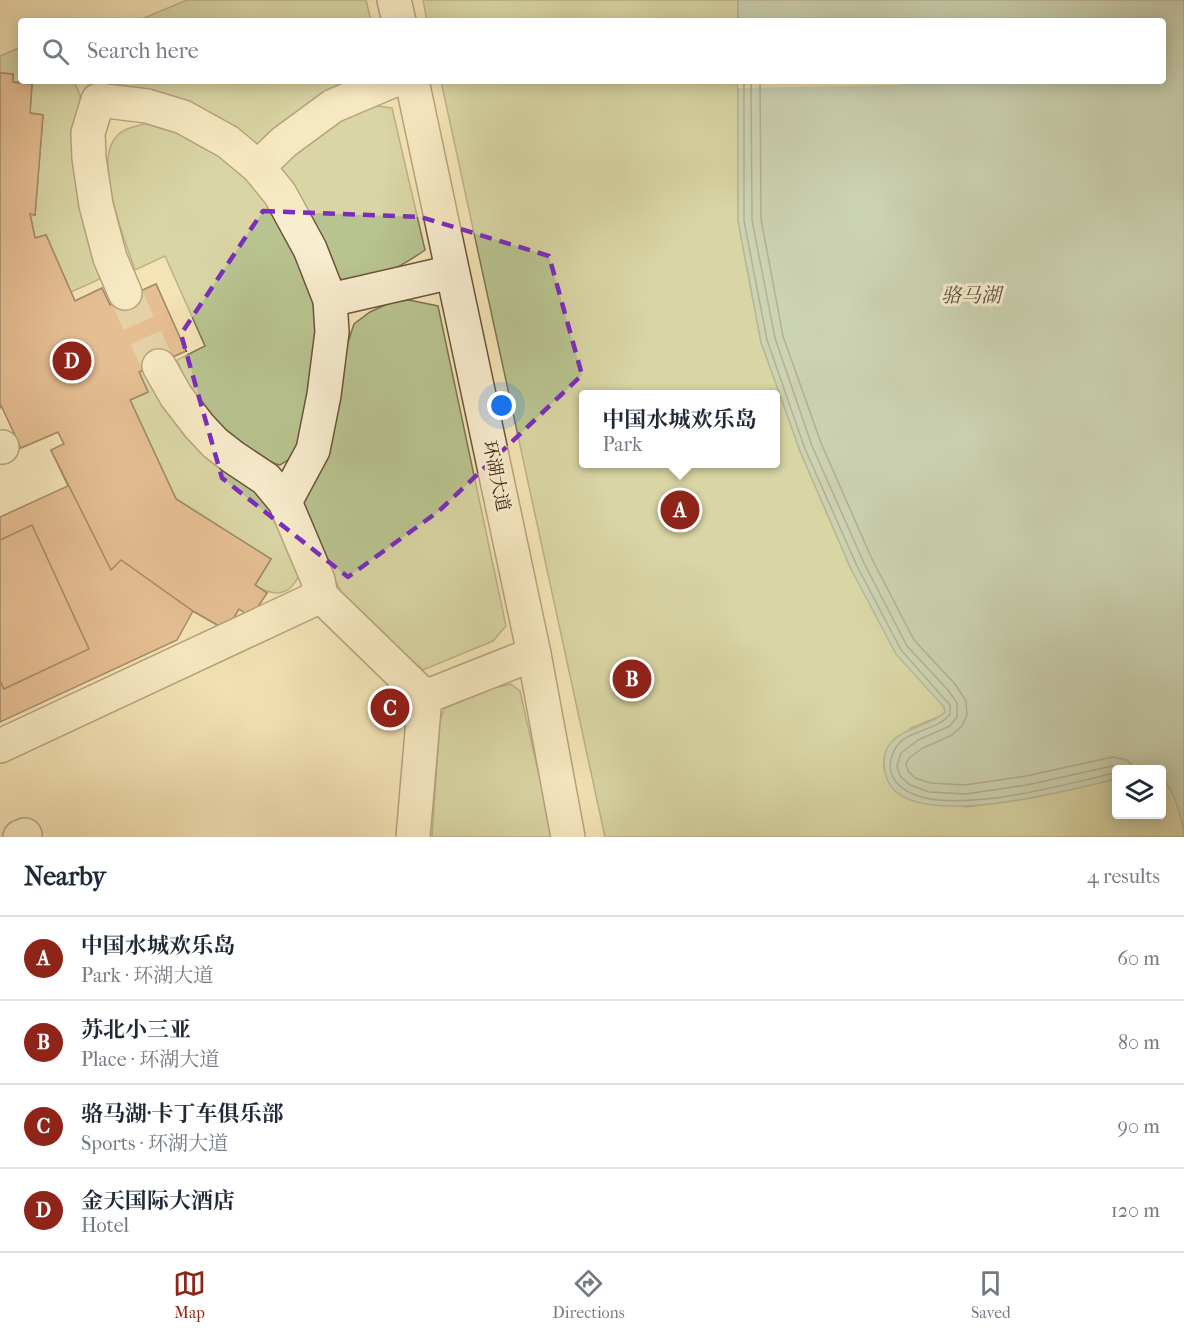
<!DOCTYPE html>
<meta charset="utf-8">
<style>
body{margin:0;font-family:"IM FELL French Canon","Noto Serif SC",serif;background:#f6f6f7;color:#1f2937}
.controls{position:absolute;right:18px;bottom:18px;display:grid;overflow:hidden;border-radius:6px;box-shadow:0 3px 15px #0003}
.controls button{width:54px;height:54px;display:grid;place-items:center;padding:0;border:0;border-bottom:2px solid #e0e1e3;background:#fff;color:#1f2937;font:30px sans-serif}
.you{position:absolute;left:502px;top:406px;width:21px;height:21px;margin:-15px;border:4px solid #fff;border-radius:50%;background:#1a73e8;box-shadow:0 0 0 9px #1a73e833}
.badge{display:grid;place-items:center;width:39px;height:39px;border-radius:50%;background:#8f2418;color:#fff;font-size:20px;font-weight:700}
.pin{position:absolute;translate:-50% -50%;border:3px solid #fff;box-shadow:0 2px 6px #0006}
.popup{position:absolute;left:579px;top:390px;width:201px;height:78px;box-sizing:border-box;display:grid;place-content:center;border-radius:6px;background:#fff;filter:drop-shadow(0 2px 4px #0005);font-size:20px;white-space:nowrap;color:#747a83}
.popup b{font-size:22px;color:#1f2937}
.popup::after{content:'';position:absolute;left:50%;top:100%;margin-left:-12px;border:12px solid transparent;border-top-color:#fff}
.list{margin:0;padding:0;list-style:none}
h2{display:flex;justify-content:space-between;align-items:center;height:78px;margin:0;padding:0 24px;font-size:26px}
h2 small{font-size:20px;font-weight:400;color:#747a83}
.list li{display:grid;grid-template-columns:39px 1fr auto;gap:18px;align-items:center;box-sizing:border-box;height:84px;padding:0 24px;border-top:2px solid #e0e1e3}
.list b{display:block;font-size:22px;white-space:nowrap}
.list p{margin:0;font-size:20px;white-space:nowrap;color:#747a83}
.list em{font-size:20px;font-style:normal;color:#747a83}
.icon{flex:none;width:33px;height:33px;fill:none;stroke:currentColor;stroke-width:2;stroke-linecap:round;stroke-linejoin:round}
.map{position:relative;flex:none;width:1184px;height:837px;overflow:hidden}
.search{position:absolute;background:#fff;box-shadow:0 3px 15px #0003;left:18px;right:18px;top:18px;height:66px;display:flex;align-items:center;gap:15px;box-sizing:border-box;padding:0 21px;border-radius:6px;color:#747a83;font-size:22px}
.sheet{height:414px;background:#fff}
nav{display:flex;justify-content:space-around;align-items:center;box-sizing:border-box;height:84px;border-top:2px solid #e0e1e3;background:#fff;font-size:16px;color:#747a83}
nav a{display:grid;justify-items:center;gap:3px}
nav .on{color:#8f2418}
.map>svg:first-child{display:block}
.green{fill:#b8c490;stroke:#7b7452;stroke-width:1.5;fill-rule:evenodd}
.water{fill:#9cbeb1;stroke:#768072;stroke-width:1.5}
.pier{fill:#f4e3b5}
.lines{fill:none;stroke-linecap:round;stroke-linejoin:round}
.shore{stroke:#6d7062;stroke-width:1.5}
.building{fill:#d39068;stroke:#3e2313;stroke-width:1.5}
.minor-tunnel{stroke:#d0bd95;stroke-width:33;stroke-dasharray:33 16;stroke-linecap:butt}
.minor-casing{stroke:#6c533c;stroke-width:36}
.minor{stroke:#f8edcf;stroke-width:33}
.marked{fill:none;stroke:#7b2cbf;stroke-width:4.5;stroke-dasharray:12 8;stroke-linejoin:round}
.labels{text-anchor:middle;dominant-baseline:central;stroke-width:6;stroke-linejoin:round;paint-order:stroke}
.street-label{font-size:18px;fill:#3e2313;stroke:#f8edcf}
.water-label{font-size:20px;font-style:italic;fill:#5a5242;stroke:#f8edcf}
</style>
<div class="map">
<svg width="1184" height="837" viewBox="0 0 1184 837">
<rect width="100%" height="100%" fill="#f4e3b5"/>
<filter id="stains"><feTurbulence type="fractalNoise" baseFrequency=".00333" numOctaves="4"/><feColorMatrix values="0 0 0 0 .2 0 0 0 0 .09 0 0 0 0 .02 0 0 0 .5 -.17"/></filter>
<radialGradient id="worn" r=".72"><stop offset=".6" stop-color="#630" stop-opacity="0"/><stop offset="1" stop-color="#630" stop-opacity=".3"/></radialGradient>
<g class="green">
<polygon points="187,0 366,0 371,21 137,21"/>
<polygon points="423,0 738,0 738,21 427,21"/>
<polygon points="21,47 21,81 74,81 80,95 102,278 0,324 0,56"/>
<polygon points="104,81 346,81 283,124 260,148 110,90"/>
<path d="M441,81H738V221L761,342L800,451L851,569L944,707L945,712L941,716L911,728L884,758V769L889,783L966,807L1030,798L1116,779V814H1162V778L1170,787L1184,782V837H605ZM584,394H776V464H584Z"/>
<path d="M362,104L392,108L425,250C402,266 377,280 350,285L335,275L279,168L287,158Z"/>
<path d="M147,123L170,126L230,162L263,193L318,298L315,366L295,456L280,465C257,460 211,422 198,402C189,389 183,375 177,360L205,346L165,256L135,270C125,241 92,160 117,136C124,128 137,126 147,123Z"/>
<polygon points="409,300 438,306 506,626 493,641 423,670 347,604 304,516 303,504 345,351 354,324 370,312 392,302"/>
<path d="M146,369L264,494L300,573C290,597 274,597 255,585L271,559L176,499L130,400L148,392L139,372Z"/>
<polygon points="511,684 520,691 553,837 432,837 440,720 445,708 494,688"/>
</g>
<path class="water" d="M738,0H1184V832C1179,811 1176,794 1162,778V770H1116V779C1073,789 908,835 887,779C883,768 882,754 890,744C903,727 930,727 945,712L944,707L896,654L851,569L800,451L761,342L738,221V81H1163V21H738Z"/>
<polygon class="pier" points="901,81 901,85 738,88 738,82"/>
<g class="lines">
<g class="shore">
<path d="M744,81V221L767,340L805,449L857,566L901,650L950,705V714C937,732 904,729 894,751C888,762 889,775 898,784C930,819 1043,790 1085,780C1096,778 1106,774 1116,773"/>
<polyline points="751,81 752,220 775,338 812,446 864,563 907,646 948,690 957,703 957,717 950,726 918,740 901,753 897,766 900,776 910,785 929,792 966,794 1027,785 1112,766 1120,766 1125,770"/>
<polyline points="760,81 761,219 783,336 821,443 872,559 914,640 955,684 966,701 967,715 962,726 952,735 923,748 909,758 906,764 908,771 915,778 931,783 965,785 1026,776 1113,757 1127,760 1136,770"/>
</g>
</g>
<g class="building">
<polygon points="0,73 13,74 13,82 32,84 30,113 43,115 35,215 30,214 35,238 46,235 75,301 102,288 110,305 156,284 186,351 139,372 148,392 130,400 176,499 271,559 255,585 267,593 251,617 239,609 226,630 193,611 177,640 0,722 0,517 68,486 51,450 64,444 58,432 21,448 2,407 0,408"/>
<polygon points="0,73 13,74 13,82 32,84 30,113 43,115 35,215 30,214 35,238 46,235 75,301 102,288 110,305 156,284 186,351 139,372 148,392 130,400 176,499 271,559 255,585 267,593 251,617 239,609 226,630 193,611 121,560 111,570 51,450 64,444 58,432 21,448 0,403"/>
<polygon points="32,525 89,649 4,689 0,681 0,540"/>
</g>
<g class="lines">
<polyline class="minor-tunnel" points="125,293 159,366"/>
<g class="minor-casing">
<g id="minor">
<polyline points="394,0 399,21"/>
<polyline points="412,81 534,654 568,837"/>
<polyline points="258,167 284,142 333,106 392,81"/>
<polyline points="125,293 110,258 96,205 89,158 88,133 98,100 147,106 183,117 228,142 258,167 280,194 310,249 330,300 332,332 324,395 313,450 285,502"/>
<polyline points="330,300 452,272"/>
<polyline points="159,366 176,396 199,426 215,443 233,457 266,479 285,502 318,580 321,596"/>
<polyline points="0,447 2,447"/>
<polyline points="0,746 321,596 425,697 534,654"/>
<polyline points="20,837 25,835"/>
<polyline points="413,837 425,697"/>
</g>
</g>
<use href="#minor" class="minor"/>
</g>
<path d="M0 0H1184V837H0ZM263,211L421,217L549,256L582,375L439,511L348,577L222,478L181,334Z" fill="#f4e3b5" fill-opacity=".55" fill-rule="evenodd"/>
<path class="marked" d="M263,211L421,217L549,256L582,375L439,511L348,577L222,478L181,334Z"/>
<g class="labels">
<g class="street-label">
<text transform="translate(496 476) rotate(78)">环湖大道</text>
</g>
<g class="water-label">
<text x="971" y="295">骆马湖</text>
</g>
</g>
<rect width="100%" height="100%" filter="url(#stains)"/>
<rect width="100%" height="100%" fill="url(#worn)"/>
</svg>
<div class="controls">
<button><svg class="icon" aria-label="layers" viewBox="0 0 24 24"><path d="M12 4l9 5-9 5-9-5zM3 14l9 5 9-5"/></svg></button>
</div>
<div class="you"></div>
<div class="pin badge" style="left:680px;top:510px">A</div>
<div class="popup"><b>中国水城欢乐岛</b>Park</div>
<div class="pin badge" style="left:632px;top:679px">B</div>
<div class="pin badge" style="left:390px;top:708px">C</div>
<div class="pin badge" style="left:72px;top:361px">D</div>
<div class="search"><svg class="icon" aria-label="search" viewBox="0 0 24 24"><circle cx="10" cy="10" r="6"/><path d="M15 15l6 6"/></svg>Search here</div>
</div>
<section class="sheet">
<h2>Nearby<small>4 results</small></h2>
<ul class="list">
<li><span class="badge">A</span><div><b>中国水城欢乐岛</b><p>Park · 环湖大道</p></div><em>60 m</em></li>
<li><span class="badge">B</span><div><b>苏北小三亚</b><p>Place · 环湖大道</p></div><em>80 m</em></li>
<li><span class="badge">C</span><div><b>骆马湖·卡丁车俱乐部</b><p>Sports · 环湖大道</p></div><em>90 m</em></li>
<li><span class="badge">D</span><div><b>金天国际大酒店</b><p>Hotel</p></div><em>120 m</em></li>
</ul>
</section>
<nav>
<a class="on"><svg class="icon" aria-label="map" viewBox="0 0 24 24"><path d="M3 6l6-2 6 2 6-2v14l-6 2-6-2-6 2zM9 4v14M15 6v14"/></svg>Map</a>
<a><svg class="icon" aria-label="directions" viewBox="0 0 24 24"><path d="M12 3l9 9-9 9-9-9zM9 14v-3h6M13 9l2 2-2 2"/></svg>Directions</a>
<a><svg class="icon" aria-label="saved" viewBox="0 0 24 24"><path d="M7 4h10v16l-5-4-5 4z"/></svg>Saved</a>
</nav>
